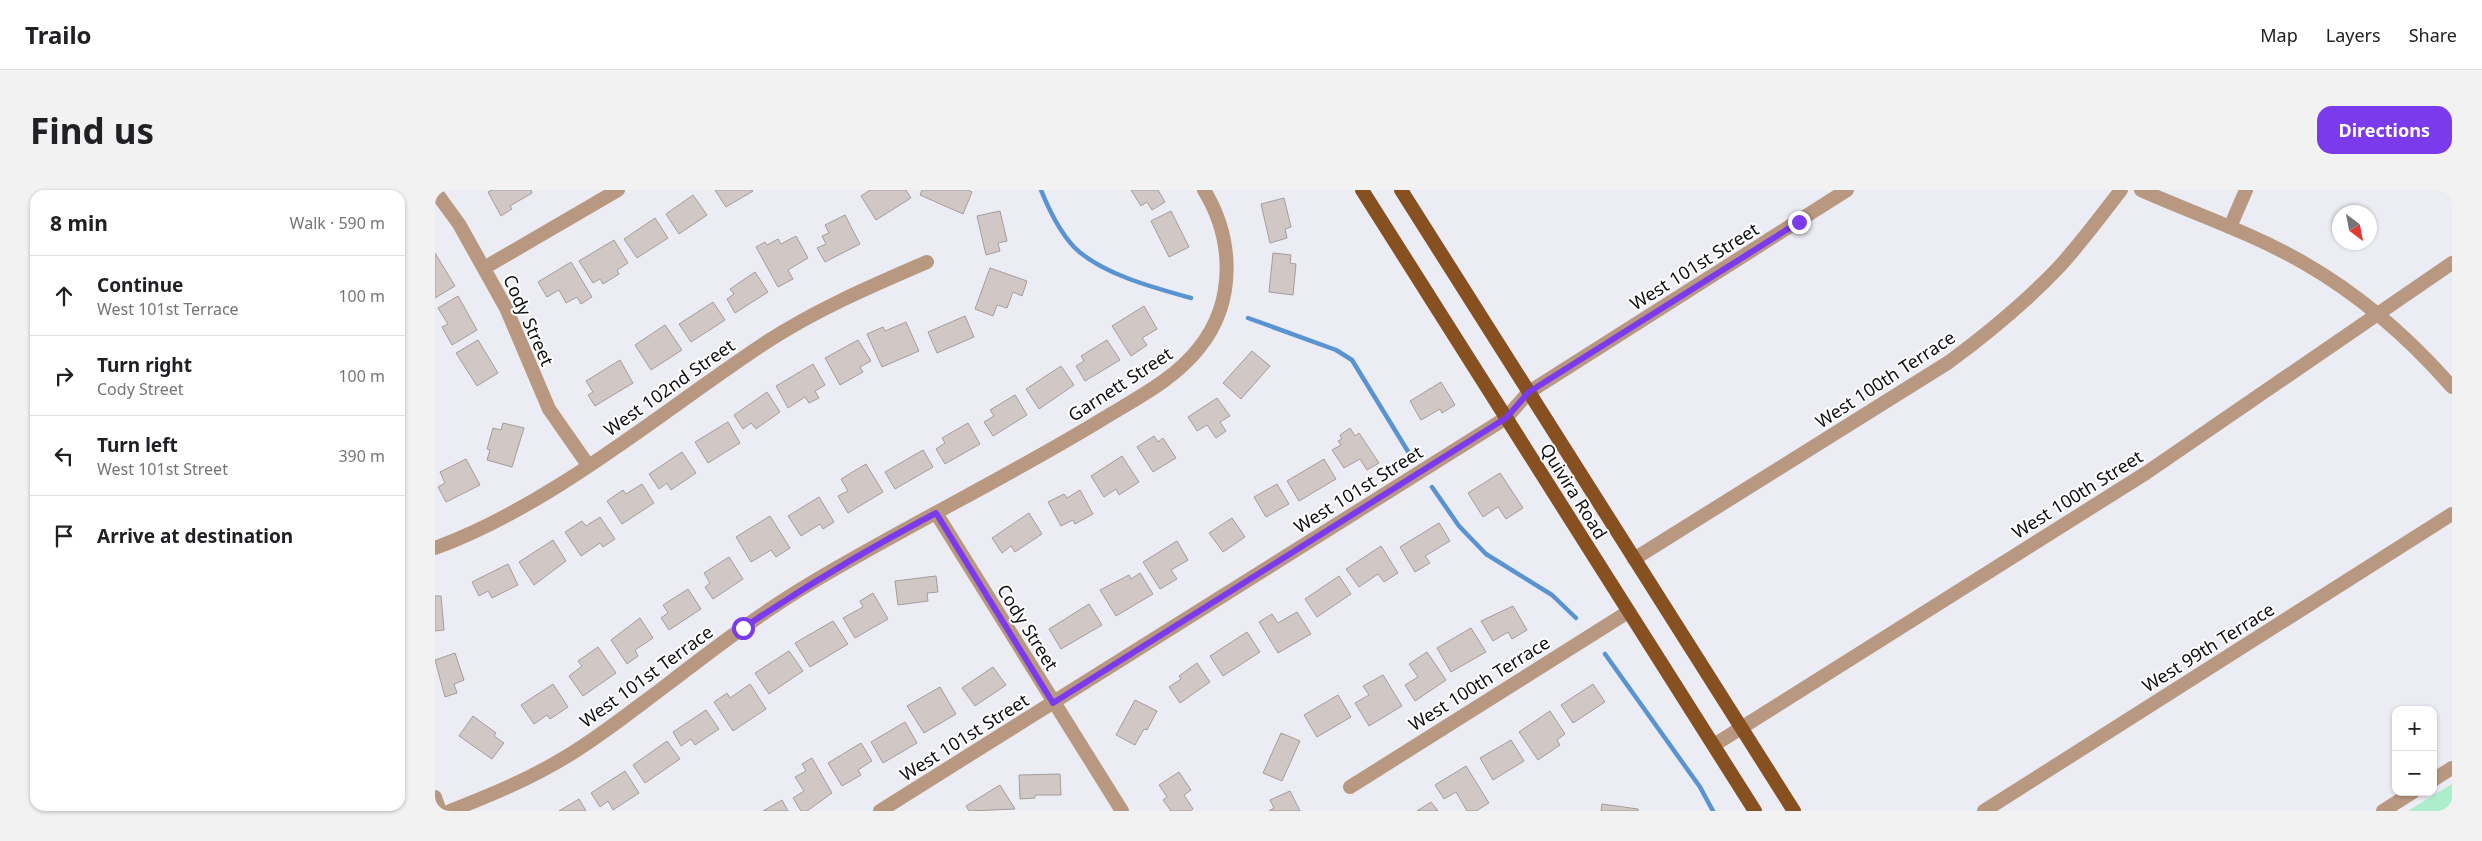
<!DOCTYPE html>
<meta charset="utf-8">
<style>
body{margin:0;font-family:"Noto Sans",sans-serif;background:#f2f2f2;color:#202124}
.controls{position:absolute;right:15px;bottom:15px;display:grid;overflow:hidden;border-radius:10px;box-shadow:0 1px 4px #0004}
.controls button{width:45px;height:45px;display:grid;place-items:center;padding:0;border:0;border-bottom:1px solid #e0e0e0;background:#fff;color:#202124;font:25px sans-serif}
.compass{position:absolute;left:1897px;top:15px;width:45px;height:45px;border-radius:50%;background:#fff;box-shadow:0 1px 4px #0004;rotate:148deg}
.stop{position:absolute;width:15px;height:15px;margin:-11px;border:4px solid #7c3aed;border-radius:50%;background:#fff}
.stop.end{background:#7c3aed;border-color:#fff;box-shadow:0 1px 5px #0008}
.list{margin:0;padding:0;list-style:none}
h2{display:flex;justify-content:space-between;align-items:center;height:65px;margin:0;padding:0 20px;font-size:21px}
h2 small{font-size:16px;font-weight:400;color:#757577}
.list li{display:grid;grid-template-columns:32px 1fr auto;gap:15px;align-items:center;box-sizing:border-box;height:80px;padding:0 20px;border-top:1px solid #e0e0e0}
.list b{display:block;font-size:19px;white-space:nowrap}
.list p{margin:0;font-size:16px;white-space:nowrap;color:#757577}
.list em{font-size:16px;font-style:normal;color:#757577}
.icon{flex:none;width:28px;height:28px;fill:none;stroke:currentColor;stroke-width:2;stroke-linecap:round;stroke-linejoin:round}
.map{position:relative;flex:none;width:2017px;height:621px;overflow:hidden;border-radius:15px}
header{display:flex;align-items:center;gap:30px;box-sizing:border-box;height:70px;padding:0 25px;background:#fff;border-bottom:1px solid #e0e0e0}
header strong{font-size:24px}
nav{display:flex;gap:28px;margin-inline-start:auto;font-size:18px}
.intro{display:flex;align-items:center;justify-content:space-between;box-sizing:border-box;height:120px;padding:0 30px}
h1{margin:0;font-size:35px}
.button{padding:12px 22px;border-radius:15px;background:#7c3aed;color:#fff;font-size:18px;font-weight:700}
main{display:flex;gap:30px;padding:0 30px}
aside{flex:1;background:#fff;border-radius:15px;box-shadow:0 1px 4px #0004}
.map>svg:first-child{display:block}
.green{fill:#acedcc}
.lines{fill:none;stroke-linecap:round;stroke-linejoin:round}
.stream{stroke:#5a93d2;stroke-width:4.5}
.building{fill:#d1c8c6;stroke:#a59c9b}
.minor{stroke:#b89881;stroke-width:14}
.tertiary{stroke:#b89881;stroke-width:14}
.primary{stroke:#875021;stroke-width:14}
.route{stroke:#7c3aed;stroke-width:6}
.labels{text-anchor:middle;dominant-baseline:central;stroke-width:4;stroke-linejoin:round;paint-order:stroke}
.street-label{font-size:18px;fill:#0f0f11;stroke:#fff}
</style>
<header>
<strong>Trailo</strong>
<nav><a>Map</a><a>Layers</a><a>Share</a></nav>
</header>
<div class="intro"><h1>Find us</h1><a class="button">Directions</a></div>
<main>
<aside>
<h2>8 min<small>Walk · 590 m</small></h2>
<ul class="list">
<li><svg class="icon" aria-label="ahead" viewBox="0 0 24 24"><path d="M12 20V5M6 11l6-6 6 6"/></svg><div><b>Continue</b><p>West 101st Terrace</p></div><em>100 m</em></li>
<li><svg class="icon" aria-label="right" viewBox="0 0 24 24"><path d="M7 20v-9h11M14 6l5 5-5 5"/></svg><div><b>Turn right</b><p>Cody Street</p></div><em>100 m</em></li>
<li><svg class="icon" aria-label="left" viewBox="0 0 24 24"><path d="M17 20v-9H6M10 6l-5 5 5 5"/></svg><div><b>Turn left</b><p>West 101st Street</p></div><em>390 m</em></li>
<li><svg class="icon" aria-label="arrive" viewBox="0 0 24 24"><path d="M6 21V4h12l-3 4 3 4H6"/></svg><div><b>Arrive at destination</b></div></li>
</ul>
</aside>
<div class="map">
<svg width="2017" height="621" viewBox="0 0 2017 621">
<rect width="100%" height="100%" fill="#ececf4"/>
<polygon class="green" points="2017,594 2017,621 1973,621 1976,619"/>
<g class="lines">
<g class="stream">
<path d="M606,0C614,20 624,41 639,57C666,84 720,98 756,108"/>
<polyline points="813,128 901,160 917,170 977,268"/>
<polyline points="997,297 1024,336 1051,364 1117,405 1141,428"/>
<polyline points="1170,464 1265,597 1278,621"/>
</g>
</g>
<g class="building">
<polygon points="57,0 96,0 97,3 75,16 77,19 66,26 53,2"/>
<polygon points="280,0 317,0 318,1 291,17"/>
<polygon points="435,0 471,0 476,8 441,30 426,6"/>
<polygon points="487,0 533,0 537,2 528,24 485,5"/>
<polygon points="696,0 723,0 730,12 717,20 712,12 706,16"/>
<polygon points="258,5 272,25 244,44 231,24"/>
<polygon points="849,8 856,37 850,39 852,48 835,53 826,14"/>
<polygon points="565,21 572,51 563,53 565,61 551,65 542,26"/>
<polygon points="736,21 754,57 734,67 716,31"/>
<polygon points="410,25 425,54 390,72 382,58 391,54 387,46 394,43 390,35"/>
<polygon points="220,28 233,48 202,68 189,49"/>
<polygon points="361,46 373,68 353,80 358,89 343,97 321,57 330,52 332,55 343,49 346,54"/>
<polygon points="179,50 193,73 182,80 184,84 168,94 165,89 158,93 144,71"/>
<polygon points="0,63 20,96 0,108"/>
<polygon points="838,63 856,65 855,73 861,74 858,105 834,102"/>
<polygon points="136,72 157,107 146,114 142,107 131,113 124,100 112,107 103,92"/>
<polygon points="555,78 592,91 587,106 578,102 572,118 562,115 558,126 540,119"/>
<polygon points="320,82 333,102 300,123 292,109 299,104 295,99"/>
<polygon points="23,106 42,140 17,155 7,137 13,134 3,118"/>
<polygon points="278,112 290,130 256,152 244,134"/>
<polygon points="709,116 722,139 707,148 712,155 696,166 677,136"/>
<polygon points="530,126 539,147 502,163 493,142"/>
<polygon points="471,132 484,161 447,177 432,144 448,137 450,141"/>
<polygon points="230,135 247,160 216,180 200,155"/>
<polygon points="43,150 63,183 42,196 21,163"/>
<polygon points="423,150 436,171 425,177 428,182 405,195 390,168"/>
<polygon points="672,150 685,170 650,191 641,176 649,171 646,166"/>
<polygon points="817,161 835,176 806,209 788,193"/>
<polygon points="185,170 198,193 160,216 153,205 158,202 151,191"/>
<polygon points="378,174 390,195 380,201 384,208 374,213 370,207 353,218 341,196"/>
<polygon points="626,176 639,195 604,219 591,199"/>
<polygon points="1006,192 1020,215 1007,223 1005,219 986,230 975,211"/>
<polygon points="332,202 345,222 321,239 316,233 308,239 299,225"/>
<polygon points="580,205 592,225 558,246 549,232 559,226 555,220"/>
<polygon points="782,208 795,226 785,232 791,241 781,248 772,235 762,241 753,227"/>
<polygon points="293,232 305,253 273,273 260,252"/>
<polygon points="68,233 89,238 77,277 52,270 55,260 52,259 58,238 66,240"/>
<polygon points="533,233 545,254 510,274 501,259 510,253 507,248"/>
<polygon points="915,238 920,246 924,243 944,273 932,280 925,269 909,278 897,260 906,255 903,251 907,249 905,245"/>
<polygon points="719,246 723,252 728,248 741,268 718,282 702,257"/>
<polygon points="488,260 498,277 460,299 450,282"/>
<polygon points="247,262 261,283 236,300 232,293 224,299 214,284"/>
<polygon points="687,266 704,292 684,305 681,299 669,307 656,286"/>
<polygon points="31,269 45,295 11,312 3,297 10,293 5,282"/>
<polygon points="889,269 901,289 864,311 852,291"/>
<polygon points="431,274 448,302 413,323 403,306 413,301 406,289"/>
<polygon points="1065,283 1088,318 1071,329 1063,317 1048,327 1033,303"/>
<polygon points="207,294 219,313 187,334 172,311 188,300 191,304"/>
<polygon points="842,294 854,314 831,327 819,307"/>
<polygon points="645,300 658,324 640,334 638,330 626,336 613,312 629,304 632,308"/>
<polygon points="384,307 399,332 388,339 385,334 366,346 353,326"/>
<polygon points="594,323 607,344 580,362 576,356 567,363 557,348"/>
<polygon points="335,326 355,358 341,367 336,360 316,372 301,347"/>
<polygon points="165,327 180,349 168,357 165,353 146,366 130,342 147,331 151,336"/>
<polygon points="797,328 810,347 788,362 774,343"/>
<polygon points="1004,333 1015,351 990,366 995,373 980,382 965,357"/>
<polygon points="118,350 131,371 99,395 84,372"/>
<polygon points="742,351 753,370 736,380 742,389 725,399 708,372"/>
<polygon points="946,356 963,383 949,392 943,384 924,397 911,379"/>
<polygon points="294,367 308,389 278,409 270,397 275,393 269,383"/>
<polygon points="73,374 83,395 57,408 53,401 44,406 37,392"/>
<polygon points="705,383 718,404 681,426 665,400 694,385 696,389"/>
<polygon points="501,386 503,402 492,403 493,411 463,415 460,391"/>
<polygon points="904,386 916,404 882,427 870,409"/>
<polygon points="253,399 266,419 234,440 226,428 233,423 228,415"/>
<polygon points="438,403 453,429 420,448 408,428 428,417 425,411"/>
<polygon points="0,406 6,406 9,440 0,441"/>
<polygon points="654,414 667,435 626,459 614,439"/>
<polygon points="1078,416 1092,440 1077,449 1073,442 1058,451 1046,431"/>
<polygon points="862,422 876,444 843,463 824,432 837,424 843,433"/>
<polygon points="205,428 218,448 200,460 203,466 192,474 176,450"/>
<polygon points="398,431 413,454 375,477 360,453"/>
<polygon points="1036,438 1051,462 1016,482 1002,458"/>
<polygon points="812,442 825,462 788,486 775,466"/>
<polygon points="163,457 181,483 148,506 134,486 147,476 143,471"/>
<polygon points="354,461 368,481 334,504 320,483"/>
<polygon points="992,462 1011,490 980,511 970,495 983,487 974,474"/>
<polygon points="20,463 29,490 19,494 22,503 10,507 0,470"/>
<polygon points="762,473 775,492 745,513 734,497 746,489 744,486"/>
<polygon points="558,477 571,495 540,516 527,498"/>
<polygon points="948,485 967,516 934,536 920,513 934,505 928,496"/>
<polygon points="118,494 133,517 115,529 112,525 99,534 86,515"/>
<polygon points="315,494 331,519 298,541 279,512 292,503 295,508"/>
<polygon points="1158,494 1170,512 1138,533 1126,515"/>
<polygon points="505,497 521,524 489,543 472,516"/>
<polygon points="903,505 916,527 882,547 869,525"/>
<polygon points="700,510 722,521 712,540 709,539 700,555 681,545"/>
<polygon points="271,520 284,539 260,555 256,549 246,556 238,542"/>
<polygon points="1115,521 1130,544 1122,550 1125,555 1103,570 1084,542"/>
<polygon points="38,526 61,543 59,546 69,553 57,569 24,546"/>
<polygon points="470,532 482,553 448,573 436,552"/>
<polygon points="846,543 865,551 847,591 828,583"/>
<polygon points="1076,550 1089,571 1058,590 1045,568"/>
<polygon points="232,551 245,569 210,593 198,575"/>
<polygon points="426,553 437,571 423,580 426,585 407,596 393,573"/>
<polygon points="377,568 397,603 372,621 366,621 358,608 369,601 360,587 371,581 367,574"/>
<polygon points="1031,576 1054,613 1041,621 1032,621 1021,602 1009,609 1000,595"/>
<polygon points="190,581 204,603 178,620 173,611 165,617 156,603"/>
<polygon points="744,582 756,600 749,605 758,619 756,621 736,621 728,610 732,607 724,595"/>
<polygon points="625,584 626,605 600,605 600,608 585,609 584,585"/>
<polygon points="565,595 580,619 534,621 531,616"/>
<polygon points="855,601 865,621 834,621 839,618 835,610"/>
<polygon points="144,609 151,621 124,621"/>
<polygon points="347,610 353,621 328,621"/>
<polygon points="996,612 1003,621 982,621"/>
<polygon points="1167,614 1203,619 1203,621 1166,621"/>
</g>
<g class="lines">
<g class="minor">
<path d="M1706,0C1760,24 1817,43 1869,73C1925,105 1975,149 2017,197"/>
<polyline points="0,1 24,34 71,118 114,219 153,275"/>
<polyline points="1795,37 1811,0"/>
<polyline points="49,78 183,0"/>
<polyline points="501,323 687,621"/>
<path d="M0,358C117,315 223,224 327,155C378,121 436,96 492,72"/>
<path d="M1199,369L1514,172C1553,143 1590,113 1624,77C1646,53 1666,26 1686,0"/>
<polyline points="1279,555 1711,283 2017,73"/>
<polyline points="915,597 1193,422"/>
<polyline points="0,607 5,621"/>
<path d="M15,621C56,605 97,588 134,565C167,545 198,520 229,497C276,461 324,424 376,393C471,336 571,288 666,230C700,209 739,190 764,158C801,112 799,49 769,0"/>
<polyline points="445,621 1071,228 1094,202 1412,0"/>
<polyline points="1549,621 2017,324"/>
</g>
<g class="tertiary">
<polyline points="1998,590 2017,578"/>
<polyline points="1948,621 1978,602"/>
</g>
<g class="primary">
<polyline points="927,0 1320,621"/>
<polyline points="966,0 1359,621"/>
</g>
</g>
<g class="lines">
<path class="route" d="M308,438C371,396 434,358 501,323L618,513L1071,228L1094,202L1364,32"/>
</g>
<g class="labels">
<g class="street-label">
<text transform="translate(1259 76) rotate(-32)">West 101st Street</text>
<text transform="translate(94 130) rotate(66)">Cody Street</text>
<text transform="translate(1450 189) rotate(-33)">West 100th Terrace</text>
<text transform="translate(685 194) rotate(-33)">Garnett Street</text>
<text transform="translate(234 197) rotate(-35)">West 102nd Street</text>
<text transform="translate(923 299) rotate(-32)">West 101st Street</text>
<text transform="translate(1139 301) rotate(58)">Quivira Road</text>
<text transform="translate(1642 304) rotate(-32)">West 100th Street</text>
<text transform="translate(593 437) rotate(58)">Cody Street</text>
<text transform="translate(1773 457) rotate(-32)">West 99th Terrace</text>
<text transform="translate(211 486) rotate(-36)">West 101st Terrace</text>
<text transform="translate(1044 493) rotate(-32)">West 100th Terrace</text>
<text transform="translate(529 547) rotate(-32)">West 101st Street</text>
</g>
</g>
</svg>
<div class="controls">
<button>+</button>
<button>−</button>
</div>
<svg class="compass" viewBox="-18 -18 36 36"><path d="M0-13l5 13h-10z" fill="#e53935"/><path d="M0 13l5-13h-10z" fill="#757577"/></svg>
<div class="stop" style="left:308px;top:438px"></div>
<div class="stop end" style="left:1364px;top:32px"></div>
</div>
</main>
